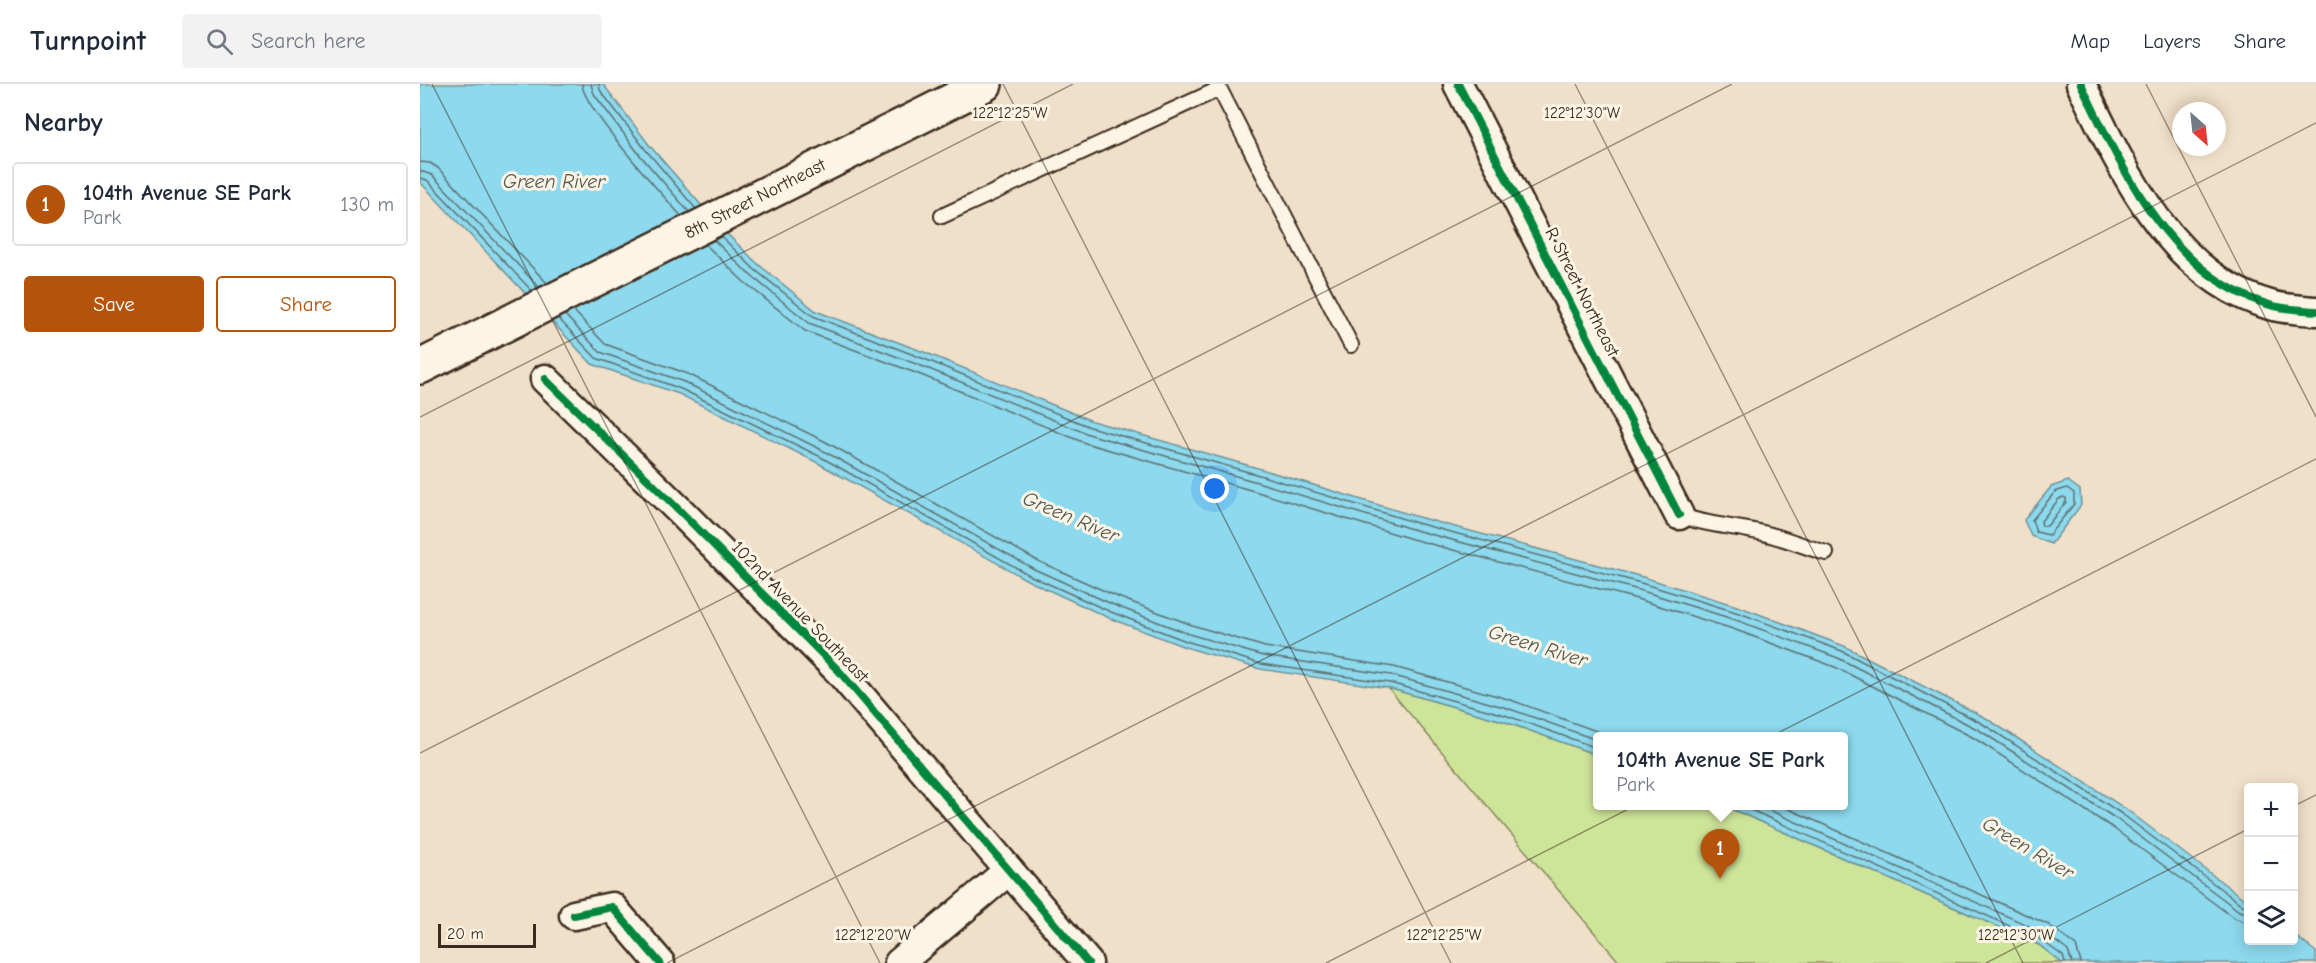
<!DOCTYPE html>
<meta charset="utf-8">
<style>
body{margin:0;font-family:"Comic Neue",sans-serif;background:#f2f2f3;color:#1f2937}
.controls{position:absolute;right:18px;bottom:18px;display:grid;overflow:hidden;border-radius:6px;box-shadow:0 3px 15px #0003}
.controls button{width:54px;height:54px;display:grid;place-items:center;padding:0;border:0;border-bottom:2px solid #e0e1e3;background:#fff;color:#1f2937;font:30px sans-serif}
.compass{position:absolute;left:1752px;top:18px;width:54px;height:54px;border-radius:50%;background:#fff;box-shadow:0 3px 15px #0003;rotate:153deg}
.scale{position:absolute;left:18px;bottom:15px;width:98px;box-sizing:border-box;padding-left:6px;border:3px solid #3b2a1e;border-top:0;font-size:16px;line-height:21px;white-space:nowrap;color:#3b2a1e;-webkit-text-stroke:4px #fcf5e5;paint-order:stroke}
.you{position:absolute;left:795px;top:405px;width:21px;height:21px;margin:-15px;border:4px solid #fff;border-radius:50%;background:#1a73e8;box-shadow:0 0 0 9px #1a73e833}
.badge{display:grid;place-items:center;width:39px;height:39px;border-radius:50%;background:#b45309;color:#fff;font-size:20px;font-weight:700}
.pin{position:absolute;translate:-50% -50px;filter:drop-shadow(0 2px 3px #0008)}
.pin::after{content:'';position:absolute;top:32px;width:21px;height:18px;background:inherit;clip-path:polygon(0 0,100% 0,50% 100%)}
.popup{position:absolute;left:1173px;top:648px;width:255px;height:78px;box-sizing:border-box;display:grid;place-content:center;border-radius:6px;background:#fff;filter:drop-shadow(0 2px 4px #0005);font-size:20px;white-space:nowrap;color:#747a83}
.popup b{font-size:22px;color:#1f2937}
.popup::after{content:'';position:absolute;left:50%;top:100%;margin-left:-12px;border:12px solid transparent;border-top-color:#fff}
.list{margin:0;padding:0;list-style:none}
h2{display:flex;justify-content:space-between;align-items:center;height:78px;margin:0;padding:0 24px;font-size:26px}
h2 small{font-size:20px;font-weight:400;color:#747a83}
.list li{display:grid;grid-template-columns:39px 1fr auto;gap:18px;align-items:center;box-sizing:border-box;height:84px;margin:0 12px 12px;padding:0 12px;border:2px solid #e0e1e3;border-radius:6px}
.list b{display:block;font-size:22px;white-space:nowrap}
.list p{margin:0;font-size:20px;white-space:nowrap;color:#747a83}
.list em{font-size:20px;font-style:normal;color:#747a83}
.actions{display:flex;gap:12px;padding:18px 24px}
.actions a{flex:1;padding:14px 0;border:2px solid #b45309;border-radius:6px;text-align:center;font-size:21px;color:#b45309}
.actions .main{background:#b45309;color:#fff}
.icon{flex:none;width:33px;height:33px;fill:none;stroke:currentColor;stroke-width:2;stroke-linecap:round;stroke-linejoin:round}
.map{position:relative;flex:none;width:1896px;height:879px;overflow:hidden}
header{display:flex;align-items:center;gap:36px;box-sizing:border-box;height:84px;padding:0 30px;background:#fff;border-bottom:2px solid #e0e1e3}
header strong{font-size:28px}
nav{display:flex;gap:33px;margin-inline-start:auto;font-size:21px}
.search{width:420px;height:54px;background:#f2f2f3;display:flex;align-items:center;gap:15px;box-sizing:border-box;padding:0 21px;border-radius:6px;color:#747a83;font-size:22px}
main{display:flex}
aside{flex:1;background:#fff}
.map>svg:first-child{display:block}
.green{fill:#cee499;stroke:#84875c;stroke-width:1.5}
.water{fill:#8dd9ed;stroke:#6c939a;stroke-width:1.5}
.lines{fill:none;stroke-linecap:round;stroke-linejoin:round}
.shore{stroke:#5c7071;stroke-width:1.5}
.service-casing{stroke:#3b2a1e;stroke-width:18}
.minor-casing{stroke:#3b2a1e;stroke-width:33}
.secondary-casing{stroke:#3b2a1e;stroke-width:38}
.service{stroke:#fcf5e5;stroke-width:14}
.minor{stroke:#fcf5e5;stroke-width:28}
.secondary{stroke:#fcf5e5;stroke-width:33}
.cycleway-casing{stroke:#fcf5e5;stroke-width:11}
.cycleway{stroke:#00873e;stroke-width:8}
.ticks{fill:none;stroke:#3b2a1e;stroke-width:1.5;stroke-opacity:0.45}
.labels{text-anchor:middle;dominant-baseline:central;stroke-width:6;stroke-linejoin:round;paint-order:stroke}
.street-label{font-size:18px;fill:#3b2a1e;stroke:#fcf5e5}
.water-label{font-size:20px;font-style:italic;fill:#505652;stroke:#fcf5e5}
.ticks-label{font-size:15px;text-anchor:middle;fill:#3b2a1e;stroke:#fcf5e5;stroke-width:6;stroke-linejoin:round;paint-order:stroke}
</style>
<header>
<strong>Turnpoint</strong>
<div class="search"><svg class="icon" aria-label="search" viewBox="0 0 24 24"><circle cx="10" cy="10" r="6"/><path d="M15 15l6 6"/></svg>Search here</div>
<nav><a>Map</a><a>Layers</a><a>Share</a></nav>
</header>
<main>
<aside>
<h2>Nearby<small></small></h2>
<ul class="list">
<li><span class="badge">1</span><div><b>104th Avenue SE Park</b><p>Park</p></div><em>130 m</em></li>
</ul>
<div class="actions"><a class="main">Save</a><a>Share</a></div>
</aside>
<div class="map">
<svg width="1896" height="879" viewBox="0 0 1896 879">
<rect width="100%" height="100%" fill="#f1e0c9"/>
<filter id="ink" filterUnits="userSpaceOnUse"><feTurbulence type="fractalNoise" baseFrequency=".0167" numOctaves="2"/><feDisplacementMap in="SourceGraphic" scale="12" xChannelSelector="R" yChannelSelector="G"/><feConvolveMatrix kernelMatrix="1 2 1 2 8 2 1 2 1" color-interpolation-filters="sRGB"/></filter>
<g filter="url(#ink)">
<polygon class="green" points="968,604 1083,637 1177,671 1177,722 1305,722 1619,861 1642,879 1200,879"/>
<g class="water">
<polygon points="0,0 183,0 230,62 301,144 338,180 396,227 509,270 672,337 841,385 998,433 1223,493 1320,523 1424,562 1566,634 1706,725 1828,818 1828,856 1874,856 1874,851 1896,868 1896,879 1642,879 1619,861 1305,722 1423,722 1423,652 1177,652 1177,671 1083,637 968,604 840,585 765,563 689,534 609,497 396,378 259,310 172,280 0,98"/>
<polygon points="1648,397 1660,406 1661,421 1631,460 1611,452 1604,436 1631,403"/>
</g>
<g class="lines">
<g class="shore">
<path d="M162,0C163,24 242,110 261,132"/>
<polyline points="171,0 174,10 219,70 269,128"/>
<polyline points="179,0 180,6 225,65 276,125"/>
<polyline points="0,78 10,79 18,84 127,199"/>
<polyline points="0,87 12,91 119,203"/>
<polyline points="0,94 7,96 112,207"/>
<polyline points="301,152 334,185 393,232 507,276 670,343 839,391 997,439 1221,499 1319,529 1422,567 1563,640 1702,730 1822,821 1828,822"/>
<polyline points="294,156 329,190 389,239 504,283 668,350 837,398 995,446 1219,506 1316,536 1418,574 1559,646 1698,736 1819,827 1828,829"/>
<polyline points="285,160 323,197 385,247 501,291 665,359 834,407 992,455 1217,515 1313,545 1415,583 1554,654 1693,744 1814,834 1828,839"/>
<polyline points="153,226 185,260 268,290 406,358 618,477 698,513 772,541 845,563 974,583 1088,615 1190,652"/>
<polyline points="145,231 180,268 264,298 402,366 614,485 694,521 769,550 843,572 971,591 1087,624 1177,656"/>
<polyline points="138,234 176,274 261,305 399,372 611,492 691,528 766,557 841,580 970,599 1085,631 1177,664"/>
<polygon points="1647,404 1654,409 1654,420 1629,451 1616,448 1612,436 1635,408"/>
<polygon points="1643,413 1646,414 1646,418 1627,442 1622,442 1621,437 1639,415"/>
<polyline points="1322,722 1621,856 1643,872 1645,879"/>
<polyline points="1340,722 1625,849 1648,867 1652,879"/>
<polyline points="1362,722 1629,841 1656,862 1661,879"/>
</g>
<g class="service-casing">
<g id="service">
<polyline points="797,0 931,261"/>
<polyline points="522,132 799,5"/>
<path d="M1259,431C1287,442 1317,442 1347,450C1367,455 1386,463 1406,469"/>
</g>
</g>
<g class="minor-casing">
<g id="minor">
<polyline points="1038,0 1259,431"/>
<path d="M1661,0C1702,85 1751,193 1850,221C1864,225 1881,226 1896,227"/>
<polyline points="125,295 261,428 419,587 668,879"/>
<polyline points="154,831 192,823 240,879"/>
<polyline points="479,879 588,787"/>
</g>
</g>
<g class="secondary-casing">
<polyline id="secondary" points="0,283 565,0"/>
</g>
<use href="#service" class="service"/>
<use href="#minor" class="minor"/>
<use href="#secondary" class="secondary"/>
<g class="cycleway-casing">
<g id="cycleway">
<polyline points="1038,0 1259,431"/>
<path d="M1661,0C1702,85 1751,193 1850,221C1864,225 1881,226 1896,227"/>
<polyline points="125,295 261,428 419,587 668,879"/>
<polyline points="154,831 192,823 240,879"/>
</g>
</g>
<use href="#cycleway" class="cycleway"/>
</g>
</g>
<path class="ticks" d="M12,0L460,879M583,0L1031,879M1155,0L1603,879M1726,0L1896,333M0,333L653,0M0,669L1312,0M1874,722L1896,711M247,879L1896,39M906,879L1896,375M1566,879L1828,745"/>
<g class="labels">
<g class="street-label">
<text transform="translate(335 115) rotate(-27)">8th Street Northeast</text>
<text transform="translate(1162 208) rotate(63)">R Street Northeast</text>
<text transform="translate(380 528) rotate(46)">102nd Avenue Southeast</text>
</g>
<g class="water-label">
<text x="134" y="97">Green River</text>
<text transform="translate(651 433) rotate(23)">Green River</text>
<text transform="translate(1118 562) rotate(17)">Green River</text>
<text transform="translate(1608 764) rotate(31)">Green River</text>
</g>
</g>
<g class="ticks-label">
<text x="590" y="34">122°12'25"W</text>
<text x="1162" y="34">122°12'30"W</text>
<text x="453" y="856">122°12'20"W</text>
<text x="1024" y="856">122°12'25"W</text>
<text x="1596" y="856">122°12'30"W</text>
</g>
</svg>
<div class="controls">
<button>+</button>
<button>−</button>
<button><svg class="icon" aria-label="layers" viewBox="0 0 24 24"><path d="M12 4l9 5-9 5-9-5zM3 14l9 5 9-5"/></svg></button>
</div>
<svg class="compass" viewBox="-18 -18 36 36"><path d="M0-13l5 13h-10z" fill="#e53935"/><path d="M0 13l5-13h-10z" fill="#747a83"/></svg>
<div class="scale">20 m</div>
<div class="you"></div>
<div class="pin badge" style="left:1300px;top:795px">1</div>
<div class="popup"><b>104th Avenue SE Park</b>Park</div>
</div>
</main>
